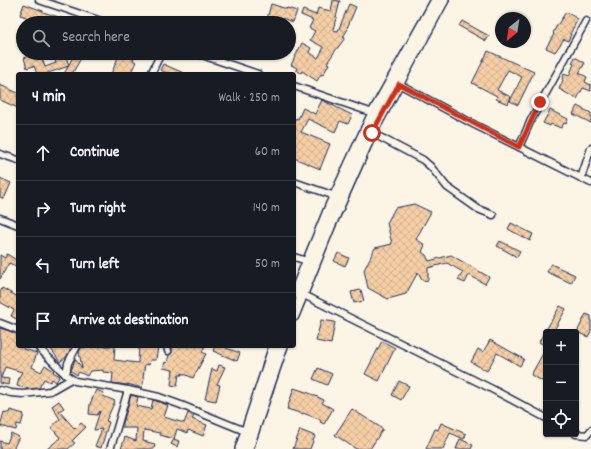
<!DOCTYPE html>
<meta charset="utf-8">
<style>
body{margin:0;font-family:Dekko,sans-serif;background:#242831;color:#f1f3f6}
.controls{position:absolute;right:12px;bottom:12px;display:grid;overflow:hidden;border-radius:4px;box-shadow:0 1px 3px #0004}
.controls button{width:36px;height:36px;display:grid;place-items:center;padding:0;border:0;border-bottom:1px solid #363941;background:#171b24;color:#f1f3f6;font:20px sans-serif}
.compass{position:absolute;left:495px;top:12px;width:36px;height:36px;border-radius:50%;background:#171b24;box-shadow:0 1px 3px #0004;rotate:210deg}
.stop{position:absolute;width:12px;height:12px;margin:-9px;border:3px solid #c8321e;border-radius:50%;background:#fff}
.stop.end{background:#c8321e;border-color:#fff;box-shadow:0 1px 4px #0008}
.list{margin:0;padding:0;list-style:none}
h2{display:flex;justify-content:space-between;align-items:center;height:52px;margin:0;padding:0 16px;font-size:17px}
h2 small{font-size:13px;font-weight:400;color:#9ea1a6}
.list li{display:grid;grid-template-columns:26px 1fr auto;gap:12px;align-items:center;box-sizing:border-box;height:56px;padding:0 16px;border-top:1px solid #363941}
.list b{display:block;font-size:15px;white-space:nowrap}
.list em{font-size:13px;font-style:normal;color:#9ea1a6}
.icon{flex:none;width:22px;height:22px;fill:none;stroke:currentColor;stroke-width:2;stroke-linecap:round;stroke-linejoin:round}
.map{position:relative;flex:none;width:591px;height:449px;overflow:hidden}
.search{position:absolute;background:#171b24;box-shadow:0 1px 3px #0004;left:16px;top:16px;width:280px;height:44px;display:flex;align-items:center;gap:10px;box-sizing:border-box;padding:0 14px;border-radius:22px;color:#9ea1a6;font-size:15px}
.panel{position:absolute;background:#171b24;box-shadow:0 1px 3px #0004;left:16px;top:72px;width:280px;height:276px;border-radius:4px}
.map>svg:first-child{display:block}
.building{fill:url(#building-cross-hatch);stroke:#1b2f5e}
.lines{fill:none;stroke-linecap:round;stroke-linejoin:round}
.street-casing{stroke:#1b2f5e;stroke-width:9}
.secondary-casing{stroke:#1b2f5e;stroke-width:12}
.street{stroke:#fcf5e5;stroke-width:6}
.secondary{stroke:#fcf5e5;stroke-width:9}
.route{stroke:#c8321e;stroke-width:5}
</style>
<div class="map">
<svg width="591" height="449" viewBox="0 0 591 449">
<defs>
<pattern id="building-cross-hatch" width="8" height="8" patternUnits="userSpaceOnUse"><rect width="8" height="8" fill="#f5cea5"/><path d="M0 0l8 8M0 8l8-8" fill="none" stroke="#d1b190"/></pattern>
</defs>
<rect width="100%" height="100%" fill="#fcf5e5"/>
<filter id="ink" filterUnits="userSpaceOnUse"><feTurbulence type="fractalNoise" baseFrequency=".025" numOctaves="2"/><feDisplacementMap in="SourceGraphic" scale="8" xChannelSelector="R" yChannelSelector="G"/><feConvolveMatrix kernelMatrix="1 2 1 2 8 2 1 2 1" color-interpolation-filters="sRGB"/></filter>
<g filter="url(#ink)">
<g class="building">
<polygon points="333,0 340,1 333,30 338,31 349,4 356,7 347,28 348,29 343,37 345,38 333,54 327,63 329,64 323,75 321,74 317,81 302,71 301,73 296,70 297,68 291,65 302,43 311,48 309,52 318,58 323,49 323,47 310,40 315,31 309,28 313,20 301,15 303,10 316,15 318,8 331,11"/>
<polygon points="24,4 43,11 43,12 74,22 74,23 44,23 20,15"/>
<polygon points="271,4 287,9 287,8 297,11 293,22 276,16 274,21 267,19"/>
<polygon points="566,12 578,19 570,34 571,34 568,41 564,39 555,52 546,48 554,34 553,33 556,27"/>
<polygon points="462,21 489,36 486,41 459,26"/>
<polygon points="488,51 534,72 518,105 510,101 522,77 508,70 497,90 511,97 508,104 496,99 497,96 472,83"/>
<polygon points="32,53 40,53 45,67 56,63 53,53 65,53 69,66 45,74 37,74 34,66 27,68 24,58 33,55"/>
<polygon points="75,53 84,53 72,74 64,74"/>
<polygon points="120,53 124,53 134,58 133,60 136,62 130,74 111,74"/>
<polygon points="575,57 585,63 579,73 587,77 585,82 591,85 591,91 583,88 577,99 559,89 563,80 562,79 564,74 569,76 574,64 572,63"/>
<polygon points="163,64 186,74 166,74 167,73 160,70"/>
<polygon points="0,85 18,93 18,108 0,100"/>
<polygon points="322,100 352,115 348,124 340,121 335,132 308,119 301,132 330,144 320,169 294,158 294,121 296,118 298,119 303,108 315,114"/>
<polygon points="577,106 591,113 591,123 573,114"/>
<polygon points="550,110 568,119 566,124 564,123 561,128 551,124 550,126 543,123"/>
<polygon points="0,178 11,183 4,199 0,197"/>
<polygon points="414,204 431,212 416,239 425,245 422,252 426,255 429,261 451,255 489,277 485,284 469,275 465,283 458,280 463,272 447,263 428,268 428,280 423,281 418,272 406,294 388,299 368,288 364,270 375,248 392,244 387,223 395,208"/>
<polygon points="511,223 533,234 530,241 508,229"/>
<polygon points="500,241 520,251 517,257 497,246"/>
<polygon points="338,253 349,258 345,266 334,261"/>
<polygon points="7,254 18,261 18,267 9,263 0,279 0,255 5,258"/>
<polygon points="551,264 575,275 571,283 547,272"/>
<polygon points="2,288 18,297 18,320 11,316 14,310 0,302 0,293"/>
<polygon points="361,290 364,301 354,303 351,292"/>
<polygon points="560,306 566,309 553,332 546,332 546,346 539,342 546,328 546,330"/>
<polygon points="586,314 591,316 591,331 588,337 577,332"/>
<polygon points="321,320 335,322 331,344 316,341"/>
<polygon points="0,328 18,334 18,346 24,346 23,349 37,353 32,367 41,372 45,365 54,371 53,372 60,376 56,382 52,379 50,382 44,379 39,388 30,389 17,386 19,377 22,372 5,367 1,378 9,379 8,385 0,383"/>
<polygon points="490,340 524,359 520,366 497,353 487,371 471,362 478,349 483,352"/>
<polygon points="382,341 395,348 379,381 365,374"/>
<polygon points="49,346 67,346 70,350 67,356 60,362"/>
<polygon points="90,346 115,346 114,360 138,363 139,346 158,346 156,360 150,360 149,365 145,364 143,378 144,379 142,388 127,384 127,385 112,383 113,373 103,372 103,370 90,371 87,376 79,372 77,375 71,371 75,359 82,368 79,352 81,348"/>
<polygon points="172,346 205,346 202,352 206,354 193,378 182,373 182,375 179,375 177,386 171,385 173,370 163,368 165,362 167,363 169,355 172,353"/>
<polygon points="215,346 227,346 226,348 240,353 237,361 213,351"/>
<polygon points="546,348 546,383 531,375"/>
<polygon points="219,365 225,367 217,384 220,385 216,401 205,399 212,369 217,371"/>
<polygon points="318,368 332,374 327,385 313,379"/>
<polygon points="399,381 409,386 401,400 392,395"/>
<polygon points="294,388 309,393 324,400 322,403 333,409 324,424 320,422 321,420 303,413 303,414 287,409"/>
<polygon points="96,390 104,393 103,396 115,401 106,421 109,422 101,448 95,446 102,429 94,430 100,411 97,415 89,414 90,404"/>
<polygon points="131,395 138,397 136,406 151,409 153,400 168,405 164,417 184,423 188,413 194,416 192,419 207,425 203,436 188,430 187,433 177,429 174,439 179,441 177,447 171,444 174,439 160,435 160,433 144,430 143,441 155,444 154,449 121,449 125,437 136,441 137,428 123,428 123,423"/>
<polygon points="59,401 64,408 59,411 75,429 81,423 86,427 72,441 75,443 68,449 47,449 60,438 51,427 60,419 52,406"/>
<polygon points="352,409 383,429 370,449 356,449 335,435"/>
<polygon points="10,410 24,414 21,425 17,424 16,430 0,426 4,412 9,413"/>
<polygon points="441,423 466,434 464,439 450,433 443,449 426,449 435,429 438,430"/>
<polygon points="300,430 315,436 310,449 293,449"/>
<polygon points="11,433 19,437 13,449 0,449 0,441 7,443"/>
<polygon points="460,439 473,445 471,449 456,449"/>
</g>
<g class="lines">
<g class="street-casing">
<g id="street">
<polyline points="39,0 107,23"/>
<polyline points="196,53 258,74"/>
<polyline points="151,74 161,53"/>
<polyline points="399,84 475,125 591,183"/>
<polyline points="294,86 376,114"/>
<polyline points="372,133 423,160 431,167 447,187 478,209 493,215"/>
<polyline points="519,147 531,120 586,21"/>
<polyline points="0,154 18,160"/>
<polyline points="581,178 591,148"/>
<polyline points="294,182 335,196"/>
<polyline points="0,218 18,225"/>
<polyline points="294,257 307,261"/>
<polyline points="300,293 490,388 546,418"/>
<polyline points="0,323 18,330"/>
<polyline points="37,346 66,375 75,381 128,390 159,397 181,405 245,431"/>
<polyline points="167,346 168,351"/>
<polyline points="66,375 68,363 77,346"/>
<polyline points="0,390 11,393 23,394 50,391 71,379"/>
<polyline points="576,434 587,435 591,430"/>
<polyline points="110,449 116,431 128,390"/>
</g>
</g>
<g class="secondary-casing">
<g id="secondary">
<polyline points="294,294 330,206 373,113 436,0"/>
<polyline points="294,316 330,227 372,133 444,0"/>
<polyline points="240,449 274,346"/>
<polyline points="248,449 283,346"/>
</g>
</g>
<use href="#street" class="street"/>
<use href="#secondary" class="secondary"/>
</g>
</g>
<g class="lines" filter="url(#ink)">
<polyline class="route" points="372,133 399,84 519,147 540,102"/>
</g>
</svg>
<div class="controls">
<button>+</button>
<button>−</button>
<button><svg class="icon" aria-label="locate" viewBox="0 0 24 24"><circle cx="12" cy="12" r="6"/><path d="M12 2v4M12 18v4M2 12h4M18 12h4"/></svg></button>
</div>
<svg class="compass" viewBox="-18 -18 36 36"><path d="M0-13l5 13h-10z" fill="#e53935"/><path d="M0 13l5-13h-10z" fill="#9ea1a6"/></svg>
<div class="stop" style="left:372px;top:133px"></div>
<div class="stop end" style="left:540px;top:102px"></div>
<div class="search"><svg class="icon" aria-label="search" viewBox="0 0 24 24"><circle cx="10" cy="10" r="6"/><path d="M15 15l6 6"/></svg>Search here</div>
<section class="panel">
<h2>4 min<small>Walk · 250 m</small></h2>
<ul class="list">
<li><svg class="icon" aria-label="ahead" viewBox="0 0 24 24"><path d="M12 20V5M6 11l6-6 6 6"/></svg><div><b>Continue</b></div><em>60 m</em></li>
<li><svg class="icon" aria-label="right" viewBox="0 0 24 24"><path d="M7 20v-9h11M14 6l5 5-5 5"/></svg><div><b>Turn right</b></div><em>140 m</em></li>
<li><svg class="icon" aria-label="left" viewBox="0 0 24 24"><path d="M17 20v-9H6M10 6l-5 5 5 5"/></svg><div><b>Turn left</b></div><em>50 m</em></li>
<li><svg class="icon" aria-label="arrive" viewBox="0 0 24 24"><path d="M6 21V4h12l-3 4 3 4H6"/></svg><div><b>Arrive at destination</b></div></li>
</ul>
</section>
</div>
